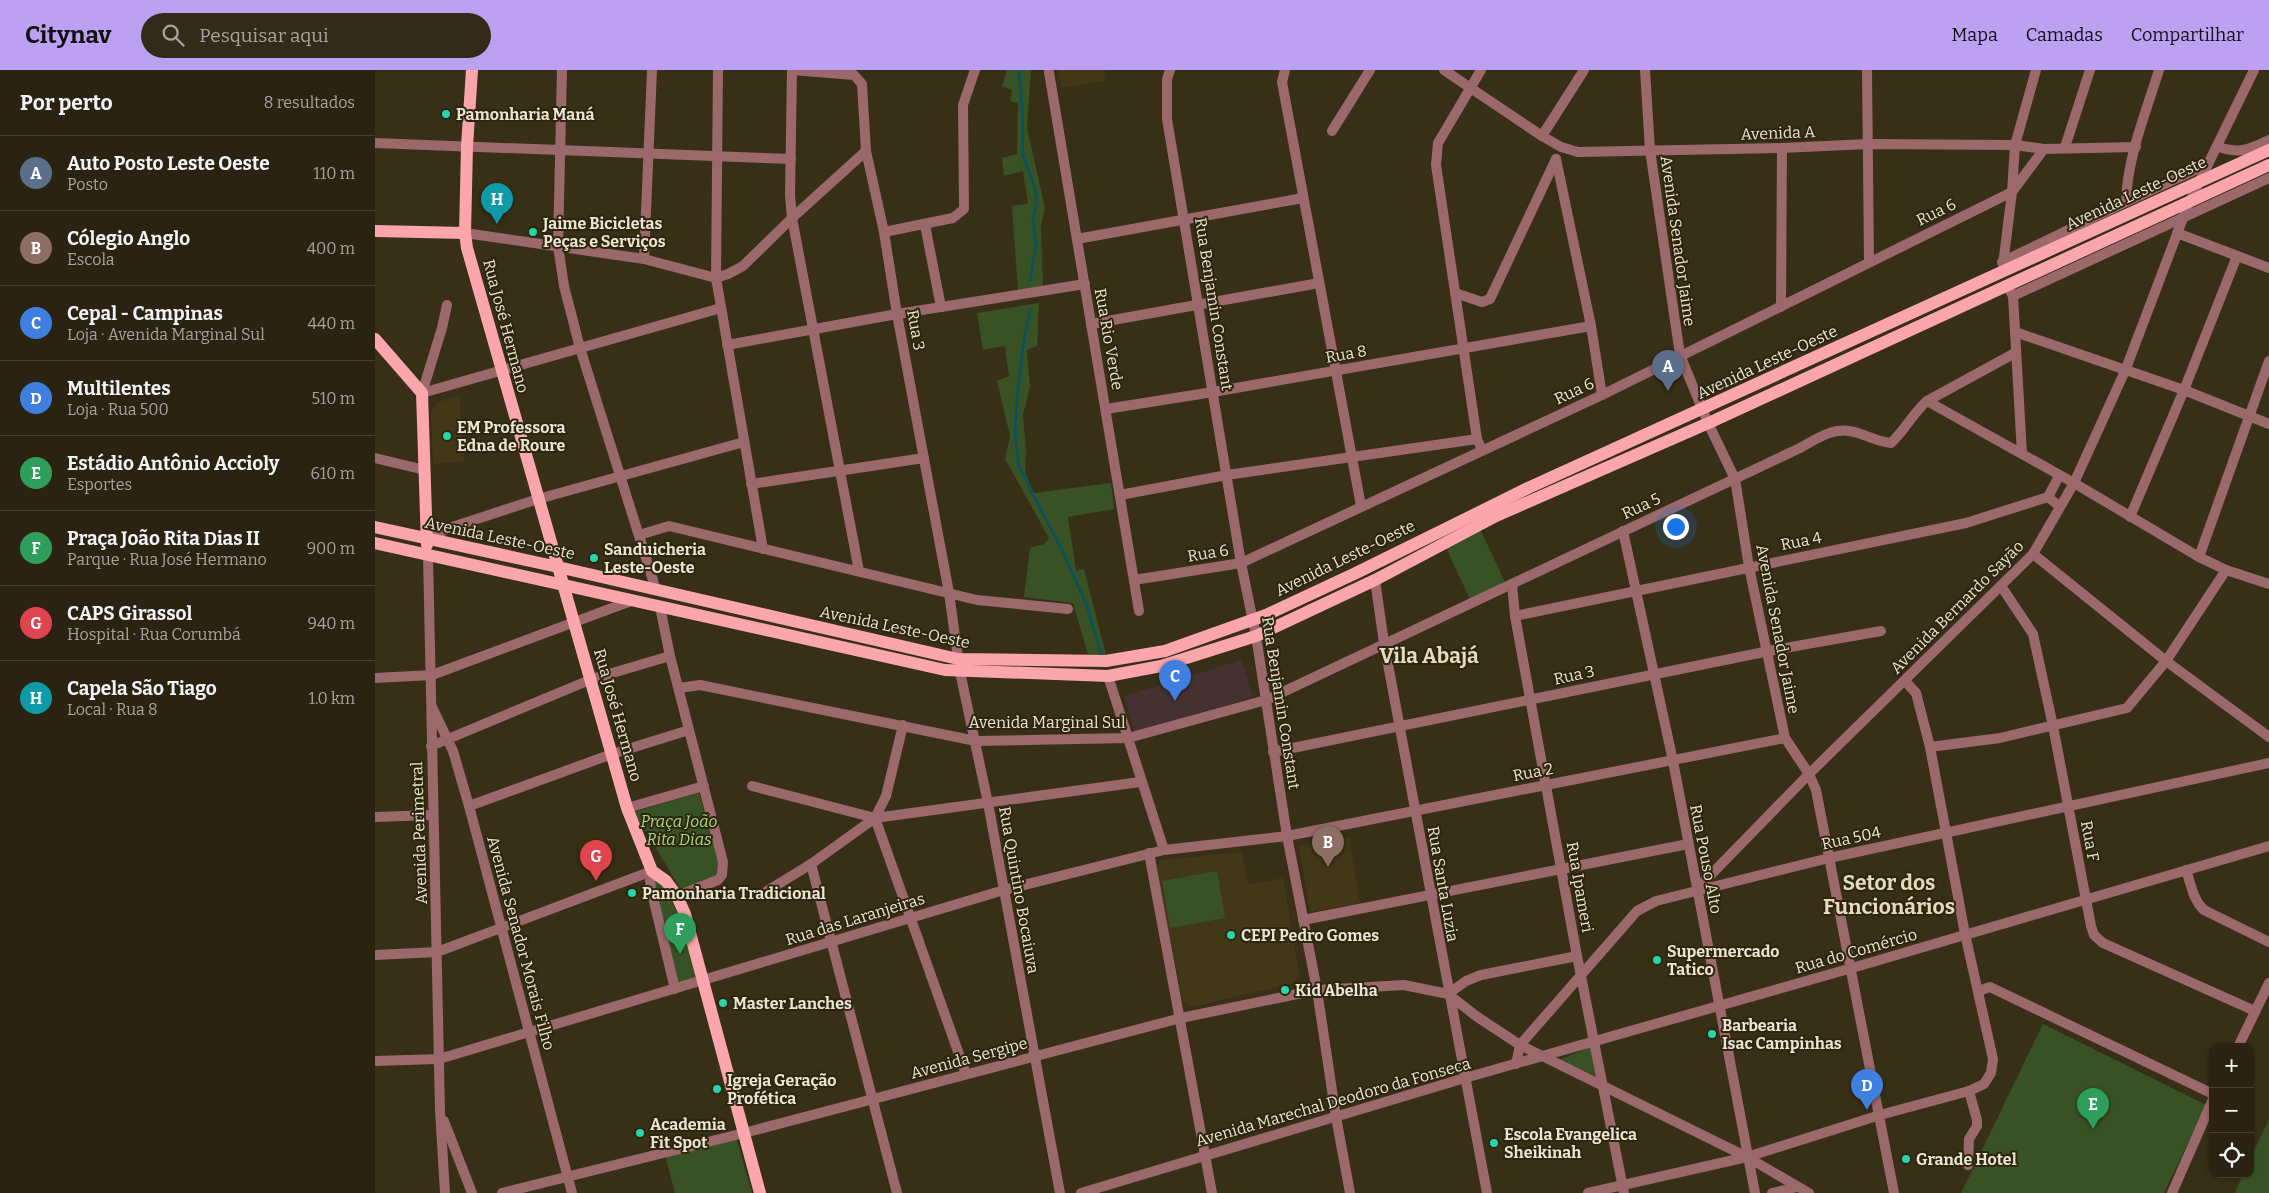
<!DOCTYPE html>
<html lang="pt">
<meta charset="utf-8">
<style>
body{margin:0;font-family:Bitter,serif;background:#322b1a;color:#f1f3f6}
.controls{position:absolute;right:15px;bottom:15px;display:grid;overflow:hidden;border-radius:10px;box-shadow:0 1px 4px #0004}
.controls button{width:45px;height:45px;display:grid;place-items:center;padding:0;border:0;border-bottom:1px solid #464031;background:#2a2311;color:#f1f3f6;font:25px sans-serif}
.you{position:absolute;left:1300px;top:456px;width:18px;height:18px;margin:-12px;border:4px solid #fff;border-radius:50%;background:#1a73e8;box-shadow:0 0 0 8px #1a73e833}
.badge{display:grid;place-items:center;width:32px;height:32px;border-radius:50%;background:#bca0f2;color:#fff;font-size:16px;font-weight:700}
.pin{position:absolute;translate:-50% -41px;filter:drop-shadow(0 1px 2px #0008)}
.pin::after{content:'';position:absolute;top:26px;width:18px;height:15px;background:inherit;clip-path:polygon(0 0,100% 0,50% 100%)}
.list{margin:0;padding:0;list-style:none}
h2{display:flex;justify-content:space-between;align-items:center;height:65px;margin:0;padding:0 20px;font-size:21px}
h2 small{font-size:16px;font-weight:400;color:#a5a49f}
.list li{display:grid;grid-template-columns:32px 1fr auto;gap:15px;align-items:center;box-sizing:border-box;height:75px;padding:0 20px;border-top:1px solid #464031}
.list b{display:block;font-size:19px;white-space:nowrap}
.list p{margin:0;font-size:16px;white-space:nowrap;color:#a5a49f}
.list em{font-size:16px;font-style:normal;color:#a5a49f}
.icon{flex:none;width:28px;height:28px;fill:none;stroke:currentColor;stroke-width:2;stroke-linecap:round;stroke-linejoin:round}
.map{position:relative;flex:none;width:1894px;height:1123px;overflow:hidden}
header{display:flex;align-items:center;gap:30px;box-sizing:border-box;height:70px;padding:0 25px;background:#bca0f2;color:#111}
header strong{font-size:24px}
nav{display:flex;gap:28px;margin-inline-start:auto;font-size:18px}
.search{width:350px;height:45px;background:#322b1a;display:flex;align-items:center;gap:12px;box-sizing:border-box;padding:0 18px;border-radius:28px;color:#a5a49f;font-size:19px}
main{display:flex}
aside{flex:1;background:#2a2311}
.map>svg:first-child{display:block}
.commercial{fill:#463132}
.built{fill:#423717}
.green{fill:#385225}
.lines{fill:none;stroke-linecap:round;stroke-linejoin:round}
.stream{stroke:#035460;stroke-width:2.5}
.minor{stroke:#9b686c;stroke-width:10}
.major{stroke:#faa6ac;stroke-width:12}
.poi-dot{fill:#27d5ad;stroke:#2e250d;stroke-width:2}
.labels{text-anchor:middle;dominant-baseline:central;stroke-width:4;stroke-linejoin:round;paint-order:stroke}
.poi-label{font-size:16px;font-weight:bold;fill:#e9e4d5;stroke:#2e250d;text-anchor:start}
.street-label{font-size:16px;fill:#e9e4d5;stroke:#2e250d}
.park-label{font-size:16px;font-style:italic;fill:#a8d888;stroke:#2e250d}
.district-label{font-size:21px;font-weight:bold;fill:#e5dabd;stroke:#2e250d}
</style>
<header>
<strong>Citynav</strong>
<div class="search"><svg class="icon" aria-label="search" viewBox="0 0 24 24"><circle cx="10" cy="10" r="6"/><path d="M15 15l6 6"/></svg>Pesquisar aqui</div>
<nav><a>Mapa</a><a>Camadas</a><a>Compartilhar</a></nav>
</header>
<main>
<aside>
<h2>Por perto<small>8 resultados</small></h2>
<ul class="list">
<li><span class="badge" style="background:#5c6f8a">A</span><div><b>Auto Posto Leste Oeste</b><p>Posto</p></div><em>110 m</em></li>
<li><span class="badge" style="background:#8d6e63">B</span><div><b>Cólegio Anglo</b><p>Escola</p></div><em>400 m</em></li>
<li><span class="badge" style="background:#3f7fe0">C</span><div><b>Cepal - Campinas</b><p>Loja · Avenida Marginal Sul</p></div><em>440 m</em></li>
<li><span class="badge" style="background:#3f7fe0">D</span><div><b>Multilentes</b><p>Loja · Rua 500</p></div><em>510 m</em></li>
<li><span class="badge" style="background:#2e9e5b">E</span><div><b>Estádio Antônio Accioly</b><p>Esportes</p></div><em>610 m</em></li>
<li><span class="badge" style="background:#2e9e5b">F</span><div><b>Praça João Rita Dias II</b><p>Parque · Rua José Hermano</p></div><em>900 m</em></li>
<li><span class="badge" style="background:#e0444e">G</span><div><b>CAPS Girassol</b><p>Hospital · Rua Corumbá</p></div><em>940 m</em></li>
<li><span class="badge" style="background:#0f9aa8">H</span><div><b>Capela São Tiago</b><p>Local · Rua 8</p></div><em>1.0 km</em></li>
</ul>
</aside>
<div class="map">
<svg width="1894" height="1123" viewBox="0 0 1894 1123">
<rect width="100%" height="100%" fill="#382f17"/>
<polygon class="commercial" points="867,590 878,627 759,662 749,626"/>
<g class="built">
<polygon points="683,0 729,0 731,11 687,18"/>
<polygon points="84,326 90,391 58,394 56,342 63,332"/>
<polygon points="974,767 985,833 935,842 924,776"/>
<polygon points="867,782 873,815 908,808 925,908 916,914 816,937 808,932 781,797 787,790"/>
</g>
<g class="green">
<polygon points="632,0 656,0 652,58 670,138 666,156 668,218 643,222 637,136 653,134 648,101 629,106 627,88 642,84 643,33 635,31 637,20 627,16"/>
<polygon points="664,233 662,276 652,280 655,317 648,345 651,379 650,403 659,423 736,413 739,439 693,447 701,501 709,499 731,585 714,588 698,533 649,527 655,478 669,474 674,468 630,389 635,366 622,311 634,306 630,276 608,280 602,243"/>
<polygon points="1106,461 1130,512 1095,529 1071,478"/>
<polygon points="324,723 345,799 340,806 306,820 259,742"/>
<polygon points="842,801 850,848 795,858 787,811"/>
<path d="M284,806C304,839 313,873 322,910L302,917L277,808Z"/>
<polygon points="1668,954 1831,1035 1789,1123 1586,1123"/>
<polygon points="1215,977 1221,1006 1184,990"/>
<polygon points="1894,1049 1894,1123 1860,1123 1868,1104 1875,1104 1875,1089"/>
<polygon points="361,1067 377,1123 300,1123 290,1085"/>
</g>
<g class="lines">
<g class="stream">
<polyline points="644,0 647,38 648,86 659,115 662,131 658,151 661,176 655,211"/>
<polyline points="655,240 649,270 642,328 640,364 644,397 688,482 712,536 726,584"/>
</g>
<g class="minor">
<polyline points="187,0 183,176 189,216 205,278 281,520"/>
<polyline points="343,0 341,208 388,479"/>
<polyline points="417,0 479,5 487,14 491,81 509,162 522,244 574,523 585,602 613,733 685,1123"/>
<polyline points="417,0 415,125 417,148 484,501"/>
<polyline points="795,0 792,9 792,49 866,493 881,566 912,766 942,920 961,1047 975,1123"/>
<polyline points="910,0 907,12 986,436"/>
<polyline points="1069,0 1167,66 1186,77 1203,82 1407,78 1493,74 1640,75 1669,79 1761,77"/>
<polyline points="1106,0 1063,73 1061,95 1102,369 1107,380"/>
<polyline points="1270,0 1275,80 1305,285 1333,353 1360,409 1374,497 1410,668 1434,704 1441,720 1519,1123"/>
<polyline points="1492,0 1494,191"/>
<polyline points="674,2 764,541"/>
<polyline points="957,61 995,0"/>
<polyline points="1167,66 1209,0"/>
<polyline points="0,73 416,89"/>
<polyline points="1690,77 1715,0"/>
<path d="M1843,77C1866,84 1873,80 1894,70"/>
<polyline points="1181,89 1216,256 1227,325"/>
<path d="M1751,132C1752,88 1771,42 1784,0"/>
<polyline points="550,155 566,237"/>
<polyline points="509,162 578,148 589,139 588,35 600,0"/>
<polyline points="90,163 269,189 341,208 353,204 368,196 417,148 491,81"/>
<polyline points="1802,163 1894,198"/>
<polyline points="702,169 928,128"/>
<polyline points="269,189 277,0"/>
<polyline points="1627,192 1751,132 1833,94"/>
<polyline points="1628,195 1637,122 1640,75 1661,0"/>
<polyline points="1635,221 1638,226 1647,384"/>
<polyline points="1080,223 1107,232 1115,229 1181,89"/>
<polyline points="1638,226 1894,108"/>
<polyline points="1406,237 1407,78"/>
<polyline points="716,254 944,213"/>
<polyline points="1640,262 1809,320 1894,354"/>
<polyline points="352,275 522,244 710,214"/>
<polyline points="47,323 346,238"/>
<polyline points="47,323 67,258 72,235"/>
<polyline points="1552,331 1699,413 1824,487 1851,500 1894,514"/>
<polyline points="731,339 838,322 1216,256"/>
<polyline points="0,388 50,400"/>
<polyline points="376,414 549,388"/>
<polyline points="745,425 852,405 1102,369"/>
<polyline points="1673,427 1684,406"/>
<polyline points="1755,447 1809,320 1862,186"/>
<polyline points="1248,461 1298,691 1380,1123"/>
<polyline points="264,465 294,456 602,530 693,539"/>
<polyline points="52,469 74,458 163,429 369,372"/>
<polyline points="1658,484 1791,591 1894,667"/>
<polyline points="53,485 65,1040 70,1123"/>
<polyline points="1824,487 1894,291"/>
<polyline points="759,510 866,493 1227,325 1637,122 1669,79"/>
<polyline points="1000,510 1009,573 1112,1123"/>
<polyline points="1137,514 1140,546 1202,886 1249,1123"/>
<polyline points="1626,516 1658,564 1678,656 1716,856 1719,865 1728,873 1880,941"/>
<polyline points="285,537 295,586 348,792 347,805 343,810 302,826"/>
<polyline points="1140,546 1591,453 1673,427 1684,436"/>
<polyline points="733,606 789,780"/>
<polyline points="0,608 57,605 256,531"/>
<path d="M304,618L325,615L601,671L753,668L891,630L1425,378C1440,370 1456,358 1474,361C1489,363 1501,372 1516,373C1530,360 1538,343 1552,331L1640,283"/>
<polyline points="57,637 78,681 94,736 197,1123"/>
<polyline points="56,676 217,609 295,586"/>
<polyline points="1555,677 1625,668 1752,638 1791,591 1851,500"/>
<polyline points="898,682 1399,580 1506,561"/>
<polyline points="377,716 500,748"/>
<polyline points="94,736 237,684 314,660"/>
<polyline points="252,738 329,716"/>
<polyline points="0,747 58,745"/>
<polyline points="500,748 591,1004"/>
<polyline points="500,748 511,726 528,655"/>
<polyline points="774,783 837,1123"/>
<polyline points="436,794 522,1123"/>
<path d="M1811,800C1816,814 1818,830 1829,840L1894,872"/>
<polyline points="277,801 275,810 276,819 300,919"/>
<polyline points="1322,819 1434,704 1658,484 1699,413 1750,301 1813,135 1879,0"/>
<polyline points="392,821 436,794 500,748 765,712"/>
<polyline points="928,850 1313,774"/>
<polyline points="0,885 62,882 277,801"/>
<polyline points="1603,921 1615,917 1838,1024"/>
<polyline points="1073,924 1091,911 1106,905 1202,886"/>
<polyline points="1863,977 1894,913"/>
<polyline points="0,991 64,989 629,820 789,780 912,766 1410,668"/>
<polyline points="1141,994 1145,975 1262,841 1281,831 1454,788 1894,693"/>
<polyline points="69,1051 97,1123"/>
<polyline points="1593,1095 1594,1069 1602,1056 1602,1050 1594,1021"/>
<polyline points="127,1123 369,1063 806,948 942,920 1029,915 1073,924 1101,946 1145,975 1372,1087 1434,1123"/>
<polyline points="706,1123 1090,1008 1477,898 1894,776"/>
<polyline points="1213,1123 1372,1087 1505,1045 1594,1021 1609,1014 1616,1003 1618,989 1590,864 1555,677 1541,623 1530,611"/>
<polyline points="1397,1123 1422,1117"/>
<polyline points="1797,1123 1838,1029"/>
</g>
<g class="major">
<polyline points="97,0 92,76 90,163 92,178 252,738 277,801 291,811 302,826 310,844 385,1123"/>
<polyline points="0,161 90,163"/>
<polyline points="0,269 47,323 52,475"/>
<polyline points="0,457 183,497 583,589 731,591 790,581 891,545 981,503 1153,418 1894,80"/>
<polyline points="0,473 570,600 733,606 786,596 881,566 1000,510 1121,446 1338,351 1894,95"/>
</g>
</g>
<g class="poi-dot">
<circle cx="71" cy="44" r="5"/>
<circle cx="158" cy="162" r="5"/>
<circle cx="72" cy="366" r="5"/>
<circle cx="219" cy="488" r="5"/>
<circle cx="257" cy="823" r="5"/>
<circle cx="856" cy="865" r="5"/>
<circle cx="1282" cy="890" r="5"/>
<circle cx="910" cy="920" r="5"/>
<circle cx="348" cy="933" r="5"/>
<circle cx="1337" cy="964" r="5"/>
<circle cx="342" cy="1019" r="5"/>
<circle cx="265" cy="1063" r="5"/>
<circle cx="1119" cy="1073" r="5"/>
<circle cx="1531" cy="1089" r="5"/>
</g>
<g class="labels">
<g class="poi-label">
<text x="81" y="44">Pamonharia Maná</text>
<text x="168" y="153">Jaime Bicicletas<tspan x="168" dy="18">Peças e Serviços</tspan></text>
<text x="82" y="357">EM Professora<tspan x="82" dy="18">Edna de Roure</tspan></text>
<text x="229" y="479">Sanduicheria<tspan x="229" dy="18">Leste-Oeste</tspan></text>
<text x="267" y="823">Pamonharia Tradicional</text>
<text x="866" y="865">CEPI Pedro Gomes</text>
<text x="1292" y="881">Supermercado<tspan x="1292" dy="18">Tatico</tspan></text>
<text x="920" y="920">Kid Abelha</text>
<text x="358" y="933">Master Lanches</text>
<text x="1347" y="955">Barbearia<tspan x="1347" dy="18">Isac Campinhas</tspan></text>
<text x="352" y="1010">Igreja Geração<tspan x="352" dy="18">Profética</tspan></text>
<text x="275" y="1054">Academia<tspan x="275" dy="18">Fit Spot</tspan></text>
<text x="1129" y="1064">Escola Evangelica<tspan x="1129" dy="18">Sheikinah</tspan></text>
<text x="1541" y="1089">Grande Hotel</text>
</g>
<g class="street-label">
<text transform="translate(1403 63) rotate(-2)">Avenida A</text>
<text transform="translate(1761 123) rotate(-25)">Avenida Leste-Oeste</text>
<text transform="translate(1561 142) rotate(-26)">Rua 6</text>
<text transform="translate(1303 171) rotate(82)">Avenida Senador Jaime</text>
<text transform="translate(839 234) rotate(81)">Rua Benjamin Constant</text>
<text transform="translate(131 256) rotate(75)">Rua José Hermano</text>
<text transform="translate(541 260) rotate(80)">Rua 3</text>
<text transform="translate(734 269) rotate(80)">Rua Rio Verde</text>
<text transform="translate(971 284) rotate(-10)">Rua 8</text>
<text transform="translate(1392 292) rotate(-25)">Avenida Leste-Oeste</text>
<text transform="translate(1199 321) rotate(-25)">Rua 6</text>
<text transform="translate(1266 436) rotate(-25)">Rua 5</text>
<text transform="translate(125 468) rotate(12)">Avenida Leste-Oeste</text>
<text transform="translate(1426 471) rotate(-11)">Rua 4</text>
<text transform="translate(833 483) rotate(-9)">Rua 6</text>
<text transform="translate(970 488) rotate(-26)">Avenida Leste-Oeste</text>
<text transform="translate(1582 537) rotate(-45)">Avenida Bernardo Sayão</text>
<text transform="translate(520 557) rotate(12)">Avenida Leste-Oeste</text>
<text transform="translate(1403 559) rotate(79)">Avenida Senador Jaime</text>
<text transform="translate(1199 605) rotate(-12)">Rua 3</text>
<text transform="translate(906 633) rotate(81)">Rua Benjamin Constant</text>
<text transform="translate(243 645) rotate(74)">Rua José Hermano</text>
<text x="672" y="652">Avenida Marginal Sul</text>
<text transform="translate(1158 702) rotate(-11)">Rua 2</text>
<text transform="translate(44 763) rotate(-92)">Avenida Perimetral</text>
<text transform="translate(1476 768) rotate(-12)">Rua 504</text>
<text transform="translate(1715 771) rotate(79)">Rua F</text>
<text transform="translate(1331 789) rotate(79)">Rua Pouso Alto</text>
<text transform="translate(1068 814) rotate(80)">Rua Santa Luzia</text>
<text transform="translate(1205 817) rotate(80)">Rua Ipameri</text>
<text transform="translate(644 820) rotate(80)">Rua Quintino Bocaiuva</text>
<text transform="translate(480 849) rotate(-17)">Rua das Laranjeiras</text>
<text transform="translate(146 873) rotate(75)">Avenida Senador Morais Filho</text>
<text transform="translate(1481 881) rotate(-16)">Rua do Comércio</text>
<text transform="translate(594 988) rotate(-15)">Avenida Sergipe</text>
<text transform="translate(958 1032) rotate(-16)">Avenida Marechal Deodoro da Fonseca</text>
</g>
<g class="park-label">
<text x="304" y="751">Praça João<tspan x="304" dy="18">Rita Dias</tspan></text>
</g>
<g class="district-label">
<text x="1054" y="586">Vila Abajá</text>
<text x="1514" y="813">Setor dos<tspan x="1514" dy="24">Funcionários</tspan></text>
</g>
</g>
</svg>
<div class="controls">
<button>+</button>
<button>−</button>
<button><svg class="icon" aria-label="locate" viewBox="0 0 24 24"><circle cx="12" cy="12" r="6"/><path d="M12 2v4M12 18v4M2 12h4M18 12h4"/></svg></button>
</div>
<div class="you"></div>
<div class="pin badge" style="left:1293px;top:321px;background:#5c6f8a">A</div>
<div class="pin badge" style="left:953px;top:797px;background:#8d6e63">B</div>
<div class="pin badge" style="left:800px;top:631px;background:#3f7fe0">C</div>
<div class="pin badge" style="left:1492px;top:1040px;background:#3f7fe0">D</div>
<div class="pin badge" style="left:1718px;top:1059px;background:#2e9e5b">E</div>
<div class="pin badge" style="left:305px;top:884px;background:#2e9e5b">F</div>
<div class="pin badge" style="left:221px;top:811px;background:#e0444e">G</div>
<div class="pin badge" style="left:122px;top:154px;background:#0f9aa8">H</div>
</div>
</main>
